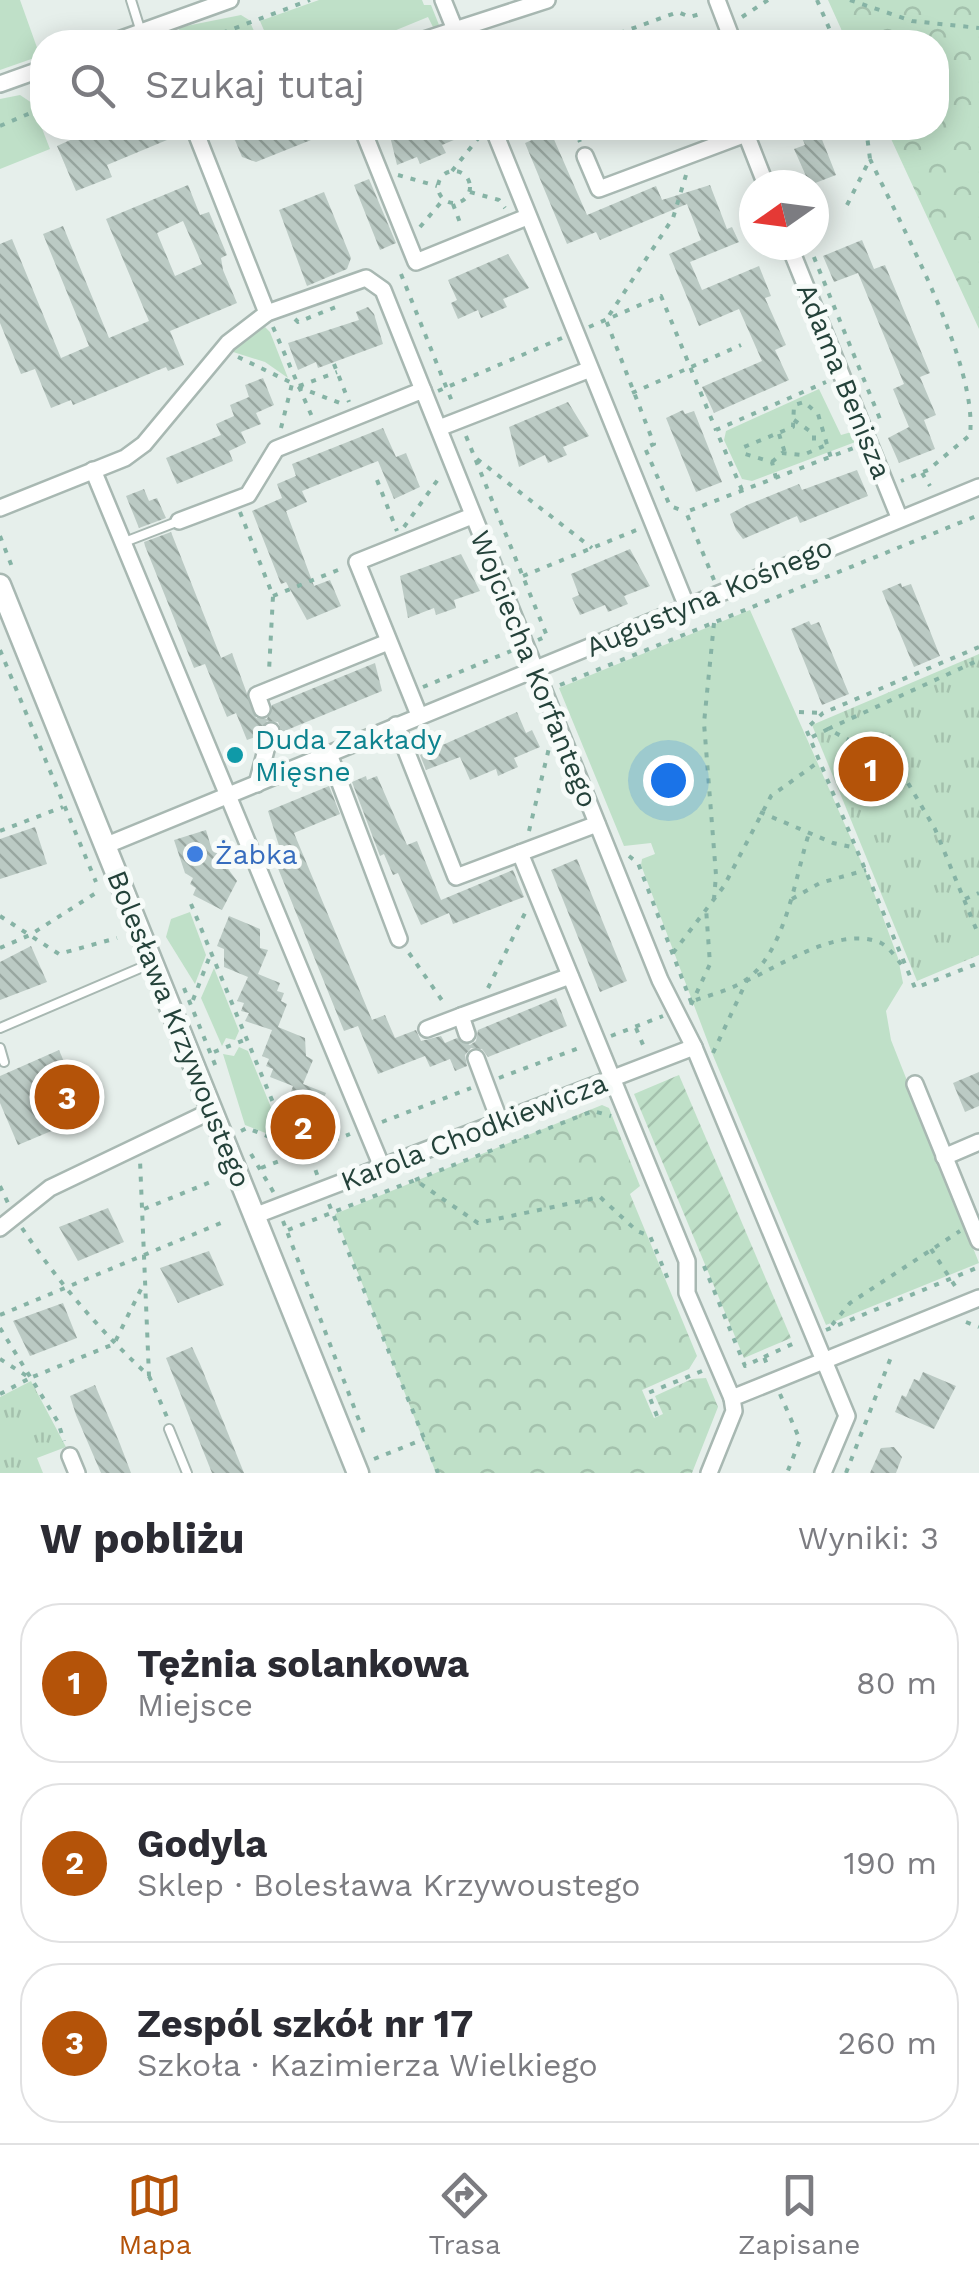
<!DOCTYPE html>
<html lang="pl">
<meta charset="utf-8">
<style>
body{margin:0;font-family:"Work Sans",sans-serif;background:#f2f2f3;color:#2b2b33}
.compass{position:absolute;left:739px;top:170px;width:90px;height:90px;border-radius:50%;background:#fff;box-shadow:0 5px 25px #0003;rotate:256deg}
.you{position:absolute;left:668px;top:780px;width:35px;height:35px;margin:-25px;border:8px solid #fff;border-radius:50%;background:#1a73e8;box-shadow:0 0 0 15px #1a73e833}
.badge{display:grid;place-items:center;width:65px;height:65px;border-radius:50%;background:#b45309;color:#fff;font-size:32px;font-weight:700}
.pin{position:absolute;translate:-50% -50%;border:5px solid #fff;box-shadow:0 2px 10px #0006}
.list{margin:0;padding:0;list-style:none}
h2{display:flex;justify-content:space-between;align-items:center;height:130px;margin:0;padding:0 40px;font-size:42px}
h2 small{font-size:32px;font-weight:400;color:#7c7c81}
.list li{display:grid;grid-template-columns:65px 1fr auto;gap:30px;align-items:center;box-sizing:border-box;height:160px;margin:0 20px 20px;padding:0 20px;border:2px solid #e1e1e2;border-radius:40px}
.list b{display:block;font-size:38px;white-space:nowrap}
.list p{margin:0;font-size:32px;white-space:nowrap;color:#7c7c81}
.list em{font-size:32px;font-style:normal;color:#7c7c81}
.icon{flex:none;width:55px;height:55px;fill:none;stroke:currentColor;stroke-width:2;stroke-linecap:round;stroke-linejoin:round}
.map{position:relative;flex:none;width:979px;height:1473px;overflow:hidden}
.search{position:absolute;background:#fff;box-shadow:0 5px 25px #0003;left:30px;right:30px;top:30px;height:110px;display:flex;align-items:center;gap:25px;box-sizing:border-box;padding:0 35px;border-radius:40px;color:#7c7c81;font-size:38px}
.sheet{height:670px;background:#fff}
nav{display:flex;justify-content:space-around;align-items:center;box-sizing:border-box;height:140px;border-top:2px solid #e1e1e2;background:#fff;font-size:28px;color:#7c7c81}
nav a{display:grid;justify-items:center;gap:5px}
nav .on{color:#b45309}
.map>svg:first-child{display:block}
.grass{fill:#bfe0c8}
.forest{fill:url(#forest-crowns)}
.park{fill:url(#park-tufts)}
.garden{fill:url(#garden-furrows)}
.building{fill:url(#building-back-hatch);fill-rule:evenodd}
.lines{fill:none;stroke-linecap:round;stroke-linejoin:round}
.service-casing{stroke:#a8b8b2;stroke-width:12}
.minor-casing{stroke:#a8b8b2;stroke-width:20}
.tertiary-casing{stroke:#a8b8b2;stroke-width:25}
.path{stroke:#86b3a5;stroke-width:4;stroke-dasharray:5 8;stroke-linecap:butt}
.service{stroke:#fff;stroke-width:8}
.minor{stroke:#fff;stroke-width:15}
.tertiary{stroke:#fff;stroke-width:20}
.culture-dot{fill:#0f9aa8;stroke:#f7fbf9;stroke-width:4}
.shop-dot{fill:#3f7fe0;stroke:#f7fbf9;stroke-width:4}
.labels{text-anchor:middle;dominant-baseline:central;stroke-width:10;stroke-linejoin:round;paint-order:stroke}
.street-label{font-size:28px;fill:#24423a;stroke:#f7fbf9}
.culture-label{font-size:28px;fill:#0d838f;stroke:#f7fbf9;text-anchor:start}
.shop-label{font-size:28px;fill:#366cbe;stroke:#f7fbf9;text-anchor:start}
</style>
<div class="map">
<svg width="979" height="1473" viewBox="0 0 979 1473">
<defs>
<pattern id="forest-crowns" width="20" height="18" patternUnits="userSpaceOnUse" patternTransform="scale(2.5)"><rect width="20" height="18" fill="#bfe0c8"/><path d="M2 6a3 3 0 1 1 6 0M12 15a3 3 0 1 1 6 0" fill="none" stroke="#a4c1ad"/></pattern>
<pattern id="park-tufts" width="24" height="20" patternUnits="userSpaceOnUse" patternTransform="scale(2.5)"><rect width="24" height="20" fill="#bfe0c8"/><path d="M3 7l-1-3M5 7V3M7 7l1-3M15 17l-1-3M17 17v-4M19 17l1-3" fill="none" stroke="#a4c1ad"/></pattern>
<pattern id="garden-furrows" width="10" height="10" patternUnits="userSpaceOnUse" patternTransform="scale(2.5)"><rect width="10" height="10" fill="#bfe0c8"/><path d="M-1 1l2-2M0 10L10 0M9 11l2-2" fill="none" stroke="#a4c1ad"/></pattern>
<pattern id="building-back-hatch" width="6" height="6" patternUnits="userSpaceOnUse" patternTransform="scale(2.5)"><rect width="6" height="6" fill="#bbcac4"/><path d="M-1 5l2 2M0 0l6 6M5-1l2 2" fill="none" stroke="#98a6a0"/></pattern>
</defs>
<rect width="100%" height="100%" fill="#e6efeb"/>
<g class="grass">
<polygon points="0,0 20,0 40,56 0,70"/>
<polygon points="319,0 422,0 424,5 431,5 439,25 434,29 428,17 367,42 332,42 328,33 304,42 269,42 260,21"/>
<polygon points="241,15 249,20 259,42 169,42 181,27"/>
<polygon points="20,95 32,103 50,149 0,169 0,99"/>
<polygon points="265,327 270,332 288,378 265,362 230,351"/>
<polygon points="819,389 841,435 855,431 858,441 752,481 742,479 724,440 726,431"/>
<polygon points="750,610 868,877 898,958 903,983 886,1011 891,1040 979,1263 826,1325 712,1053 641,865 642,859 655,854 651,843 624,846 559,688"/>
<polygon points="190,912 206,955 195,984 166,937 171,919"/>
<polygon points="214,968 239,1031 235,1040 226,1038 222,1046 201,998"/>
<polygon points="239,1047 248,1051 277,1122 266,1127 268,1134 245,1125 223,1054 234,1056"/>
</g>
<g class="forest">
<polygon points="828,0 979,0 979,329 886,128 936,128 936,42 847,42"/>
<polygon points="602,1105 609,1108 640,1186 630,1194 697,1356 689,1369 642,1390 654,1418 663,1414 655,1396 692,1379 706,1378 718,1407 692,1473 436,1473 335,1214"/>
</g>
<g class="park">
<polygon points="979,654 979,955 917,981 812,725"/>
<polygon points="31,1381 66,1447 37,1458 43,1473 0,1473 0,1397"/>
</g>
<polygon class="garden" points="679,1075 791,1338 744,1358 634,1094"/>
<g class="building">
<polygon points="97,128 162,128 167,140 107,165 112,177 76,191 57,146"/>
<polygon points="230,128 306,128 311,140 256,162 242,157"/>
<polygon points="388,128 482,128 442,145 446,153 420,164 417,157 397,165"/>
<polygon points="527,128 549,128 587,215 656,186 662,200 710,185 727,229 732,227 739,242 690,262 702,290 759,266 771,296 765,298 786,345 775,350 789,380 714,413 702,387 762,361 739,309 699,326 669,254 701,240 687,204 600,240 596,232 567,244 525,143 532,140"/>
<polygon points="798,128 844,128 821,137 836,175 810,185 794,149 805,145"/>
<polygon points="369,179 396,243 380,250 354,185"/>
<path d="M188,185L200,215L209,212L227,255L221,258L223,270L237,303L170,331L184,365L168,371L166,367L73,405L71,400L51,408L35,369L21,374L0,323V244L12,239L61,358L89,346L43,234L63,226L109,338L149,321L106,219ZM183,221L202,264L175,276L157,233Z"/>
<polygon points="324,192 351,258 347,269 307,286 279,210"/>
<polygon points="862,240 874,269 885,265 930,373 920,377 936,415 924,420 935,449 899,463 888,438 909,427 893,389 904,384 858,273 834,282 823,256"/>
<polygon points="508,254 529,288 503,299 507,307 481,318 478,310 458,319 451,303 457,300 448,280"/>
<polygon points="368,307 374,314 383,344 318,368 316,362 298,370 288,343 359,320 356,312"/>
<polygon points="263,378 274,405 256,413 261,424 241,432 246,443 229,451 233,461 177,484 166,458 221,435 216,424 234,416 230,405 249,397 245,385"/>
<polygon points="568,402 589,436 563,447 567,455 548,463 545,455 519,467 509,427"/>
<polygon points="683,410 685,414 694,411 722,482 696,492 666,418"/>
<polygon points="383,428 396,457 406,453 420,487 394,499 378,461 302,491 307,502 286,511 314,586 330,580 341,606 307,620 286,582 281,584 252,511 282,498 277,484 296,476 292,464"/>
<polygon points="857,470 868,496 800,523 797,516 743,539 736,530 730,514 747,505 799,484 802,490"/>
<polygon points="144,489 149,501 157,498 166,518 139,528 126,496"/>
<polygon points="171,532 221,658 232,653 256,718 267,719 272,705 375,663 382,691 282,732 278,722 267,721 258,736 247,740 236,713 227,717 205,664 194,668 145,546 144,542"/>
<polygon points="630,549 650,586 624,596 628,604 608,612 605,605 580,615 572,598 579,595 571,574"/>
<polygon points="461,554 480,591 454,600 456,608 436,615 434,608 408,618 400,576"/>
<polygon points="901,583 902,587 911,584 940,656 914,667 882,591"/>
<polygon points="809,621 811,625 819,622 849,694 822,705 791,629"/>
<polygon points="517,712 526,733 532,730 540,747 514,758 518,767 498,776 496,769 470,780 460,757 426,770 420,755"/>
<polygon points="366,776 367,780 377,776 407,845 417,841 441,900 513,870 524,897 453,924 449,913 421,925 398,873 393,875 384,854 380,856 352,782"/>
<polygon points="329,786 340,814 294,833 372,1020 385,1015 395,1038 416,1030 421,1041 441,1036 445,1043 457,1038 470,1045 476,1041 478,1030 556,998 567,1026 488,1057 482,1049 471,1048 465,1055 467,1066 455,1071 450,1059 430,1067 425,1056 378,1074 358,1026 344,1031 273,856 281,852 268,811"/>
<polygon points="35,827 47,864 0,879 0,839"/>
<polygon points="206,830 212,850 229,859 226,866 237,881 222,910 193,895 196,888 190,884 193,878 185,873 174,840"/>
<polygon points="577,859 627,981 600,992 551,870"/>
<polygon points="229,916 260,929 260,948 268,950 258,974 280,983 277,991 284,993 281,1001 287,1004 278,1027 305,1038 306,1056 313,1060 303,1084 326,1093 323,1100 330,1103 327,1110 335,1113 329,1128 321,1125 318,1133 312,1130 309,1137 292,1131 291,1114 284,1112 293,1086 270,1077 273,1069 266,1066 269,1059 262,1056 272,1030 245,1021 249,1013 241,1011 244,1003 237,1001 248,977 224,967 224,949 217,946"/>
<polygon points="31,946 47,982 0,1000 0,962"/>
<polygon points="59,1050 87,1116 18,1145 0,1103 0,1076"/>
<polygon points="979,1072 979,1106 965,1112 953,1083"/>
<polygon points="108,1208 124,1242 78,1261 59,1227"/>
<polygon points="209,1251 224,1285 178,1303 160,1268"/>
<polygon points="63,1303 77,1338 30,1356 13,1321"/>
<polygon points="192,1347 200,1364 244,1473 212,1473 166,1358"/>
<polygon points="923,1372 956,1386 934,1429 895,1412 902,1395 906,1397 914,1379 919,1381"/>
<polygon points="95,1385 120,1444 131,1473 101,1473 76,1415 70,1396"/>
<polygon points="894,1447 902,1457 896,1473 870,1473 881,1448"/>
</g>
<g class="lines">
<g class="service-casing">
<g id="service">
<polyline points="131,0 141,32"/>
<polyline points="122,543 179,521"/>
<polyline points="0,1028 152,963"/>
<polyline points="0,1048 4,1062"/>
<polyline points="169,1429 187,1473"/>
</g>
</g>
<g class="minor-casing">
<g id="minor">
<polyline points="443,0 460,42"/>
<polyline points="717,0 733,42"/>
<polyline points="113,42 230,0"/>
<polyline points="418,42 547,0"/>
<polyline points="0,84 42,69"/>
<polyline points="194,128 267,313"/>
<polyline points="362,128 416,262 527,217"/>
<polyline points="493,128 687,607"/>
<polyline points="748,128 746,134 766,185"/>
<polyline points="585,156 599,189 746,134"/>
<polyline points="789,245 899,517"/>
<polyline points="439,428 588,370"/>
<polyline points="93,470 382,1167"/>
<polyline points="0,508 125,458 144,444 228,343 267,313 366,278 383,290 423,390"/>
<polyline points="179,521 248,495 276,449 423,390 660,980 694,1047 847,1416 823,1473"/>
<polyline points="262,709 257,695 388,642"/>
<polyline points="419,715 357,562 472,516"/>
<polyline points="396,725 456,877 597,824"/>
<polyline points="329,754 399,939"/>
<polyline points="257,784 271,731"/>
<polyline points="107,845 979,487"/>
<polyline points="520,853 687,1261 687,1293 732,1398"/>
<polyline points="427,1029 461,1016"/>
<polyline points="467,1034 461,1016 570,976"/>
<polyline points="476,1058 500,1122"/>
<polyline points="915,1084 979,1241"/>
<polyline points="944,1157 979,1142"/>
<polyline points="254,1216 694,1047"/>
<polyline points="0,1228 50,1188 209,1112"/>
<polyline points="70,1456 77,1473"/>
<polyline points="709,1473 734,1411 732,1398 979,1298"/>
</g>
</g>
<g class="tertiary-casing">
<polyline id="tertiary" points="0,585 358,1473"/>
</g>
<g class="path">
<polyline points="817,0 835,42"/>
<polyline points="850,0 912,21 979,28"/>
<polyline points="742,17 768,0"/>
<polyline points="198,42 310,0"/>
<polyline points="595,42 678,12 690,17 703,13"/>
<polyline points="0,126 42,108"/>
<polyline points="574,128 580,142"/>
<path d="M870,159C901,226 978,364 970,435L928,470L901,481"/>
<circle cx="454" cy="187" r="16"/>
<polyline points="452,171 480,136"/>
<polyline points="398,175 437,186"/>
<polyline points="686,175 673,218 606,320 654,444 645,448 670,506 686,512"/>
<polyline points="470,192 499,200 505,208"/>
<polyline points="453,204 462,228"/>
<polyline points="847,205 870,159 866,128"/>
<polyline points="420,227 443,200"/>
<polyline points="809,245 880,419 876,421"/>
<polyline points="401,274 453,404"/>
<polyline points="295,319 298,322 336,307"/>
<polyline points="273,327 313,419"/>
<polyline points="589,327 661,296 716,430"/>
<polyline points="238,357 292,383"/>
<polyline points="334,364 349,402"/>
<polyline points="299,386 337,372"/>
<polyline points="298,387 345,405"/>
<polyline points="438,391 562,338"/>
<polyline points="632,393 741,345"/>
<polyline points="794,420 814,434 814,448"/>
<polyline points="281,428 292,384"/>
<polyline points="779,434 785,453"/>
<polyline points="466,436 547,636 538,640"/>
<polyline points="477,459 592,548"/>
<polyline points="772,462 782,453 803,455 826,445"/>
<polyline points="922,473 930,486"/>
<polyline points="776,478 772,462 745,454 744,447 793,427 794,405 804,402 818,414 831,458"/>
<polyline points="377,480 397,531"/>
<polyline points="742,490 716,430 826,382"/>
<polyline points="240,512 273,596 269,671"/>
<polyline points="404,527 439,478"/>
<polyline points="0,536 14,572"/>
<polyline points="523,576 639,529"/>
<polyline points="714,580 686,512 856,447"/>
<polyline points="273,596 343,568"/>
<polyline points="714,623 704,723 716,875 714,899"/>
<polyline points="979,647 823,713 806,729 915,988 979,963"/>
<polyline points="0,650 96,882"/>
<polyline points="560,685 979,515"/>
<polyline points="423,687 511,651"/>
<polyline points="799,712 823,713"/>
<polyline points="828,729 979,660"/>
<polyline points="812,737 828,729 898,766 935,829 979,936"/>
<polyline points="877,758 883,773 864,780 858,765 878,755"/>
<polyline points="760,812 833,843 856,848"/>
<polyline points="0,831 63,807"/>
<polyline points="529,831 549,748"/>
<polyline points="629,856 638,863 693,1007"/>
<polyline points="792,899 820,883 866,870"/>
<polyline points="965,899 979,893"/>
<polyline points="191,904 286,1134 306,1144 318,1177"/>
<polyline points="0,916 59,954 117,938"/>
<polyline points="0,948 30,935 99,891"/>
<polyline points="409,953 446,1006"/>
<polyline points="673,953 724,886 771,796 817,763"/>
<path d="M746,981C782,965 840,925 881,943C889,947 896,958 902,965"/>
<polyline points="184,988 216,1067"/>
<polyline points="488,988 526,911"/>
<polyline points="193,1000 211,953"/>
<path d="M696,1000C710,995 727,991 741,983C785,958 795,877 809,833"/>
<polyline points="691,1005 710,964 706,908"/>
<polyline points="636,1028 646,1052"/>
<polyline points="611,1036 663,1016"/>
<polyline points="214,1052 247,1039"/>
<polyline points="713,1053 747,980"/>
<polyline points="499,1078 584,1046"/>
<polyline points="382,1122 471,1088"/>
<polyline points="241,1131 247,1128 275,1139 286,1134"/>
<polyline points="251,1154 274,1193"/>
<polyline points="261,1168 350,1134"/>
<polyline points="415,1180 593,1111 611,1116"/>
<polyline points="0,1186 8,1203"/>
<polyline points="329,1204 438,1473"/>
<polyline points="144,1209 213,1181"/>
<polyline points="283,1221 365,1436"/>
<path d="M22,1228C58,1282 101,1332 149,1376L140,1160"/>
<polyline points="288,1230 415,1180 478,1223 600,1197 637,1231 650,1236 670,1284"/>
<polyline points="931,1249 957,1289"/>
<polyline points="704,1266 745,1366 764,1357 768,1367"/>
<polyline points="0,1315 228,1220"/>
<polyline points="966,1322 979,1327"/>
<polyline points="832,1325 850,1303 960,1231"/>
<polyline points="0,1328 58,1422 64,1441"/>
<polyline points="826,1330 979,1267"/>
<polyline points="764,1357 799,1341"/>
<polyline points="0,1359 30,1378 114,1344 144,1283"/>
<polyline points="149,1376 167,1417"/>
<polyline points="0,1394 30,1378"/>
<polyline points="780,1394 800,1440 787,1473"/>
<polyline points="657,1416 648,1393 702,1371"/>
<polyline points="374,1459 424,1439"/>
<polyline points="846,1473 893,1352"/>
</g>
<use href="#service" class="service"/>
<use href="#minor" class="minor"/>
<use href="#tertiary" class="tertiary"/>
</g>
<circle class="culture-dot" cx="235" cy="755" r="10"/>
<circle class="shop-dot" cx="195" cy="854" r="10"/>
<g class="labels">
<g class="street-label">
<text transform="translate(844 381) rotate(68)">Adama Benisza</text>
<text transform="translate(709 597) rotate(-23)">Augustyna Kośnego</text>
<text transform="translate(534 669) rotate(68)">Wojciecha Korfantego</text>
<text transform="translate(179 1029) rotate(68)">Bolesława Krzywoustego</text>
<text transform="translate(474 1132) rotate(-21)">Karola Chodkiewicza</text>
</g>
<g class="culture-label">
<text x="255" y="739">Duda Zakłady<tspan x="255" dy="32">Mięsne</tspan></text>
</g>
<g class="shop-label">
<text x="215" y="854">Żabka</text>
</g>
</g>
</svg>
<svg class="compass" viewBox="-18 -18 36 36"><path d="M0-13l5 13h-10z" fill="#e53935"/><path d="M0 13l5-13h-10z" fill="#7c7c81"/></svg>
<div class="you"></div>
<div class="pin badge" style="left:871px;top:769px">1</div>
<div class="pin badge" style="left:303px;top:1127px">2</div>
<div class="pin badge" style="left:67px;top:1097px">3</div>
<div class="search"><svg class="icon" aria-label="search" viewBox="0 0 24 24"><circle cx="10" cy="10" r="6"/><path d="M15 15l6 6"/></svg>Szukaj tutaj</div>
</div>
<section class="sheet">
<h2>W pobliżu<small>Wyniki: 3</small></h2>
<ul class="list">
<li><span class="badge">1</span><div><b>Tężnia solankowa</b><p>Miejsce</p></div><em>80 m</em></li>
<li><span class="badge">2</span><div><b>Godyla</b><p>Sklep · Bolesława Krzywoustego</p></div><em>190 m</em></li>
<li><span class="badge">3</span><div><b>Zespól szkół nr 17</b><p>Szkoła · Kazimierza Wielkiego</p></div><em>260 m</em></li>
</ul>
</section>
<nav>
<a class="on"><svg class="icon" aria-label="map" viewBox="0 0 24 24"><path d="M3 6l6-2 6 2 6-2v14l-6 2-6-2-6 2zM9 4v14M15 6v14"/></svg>Mapa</a>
<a><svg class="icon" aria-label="directions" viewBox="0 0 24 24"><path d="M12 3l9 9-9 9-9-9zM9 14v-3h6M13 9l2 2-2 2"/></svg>Trasa</a>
<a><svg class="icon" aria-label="saved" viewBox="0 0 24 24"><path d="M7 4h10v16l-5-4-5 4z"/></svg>Zapisane</a>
</nav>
